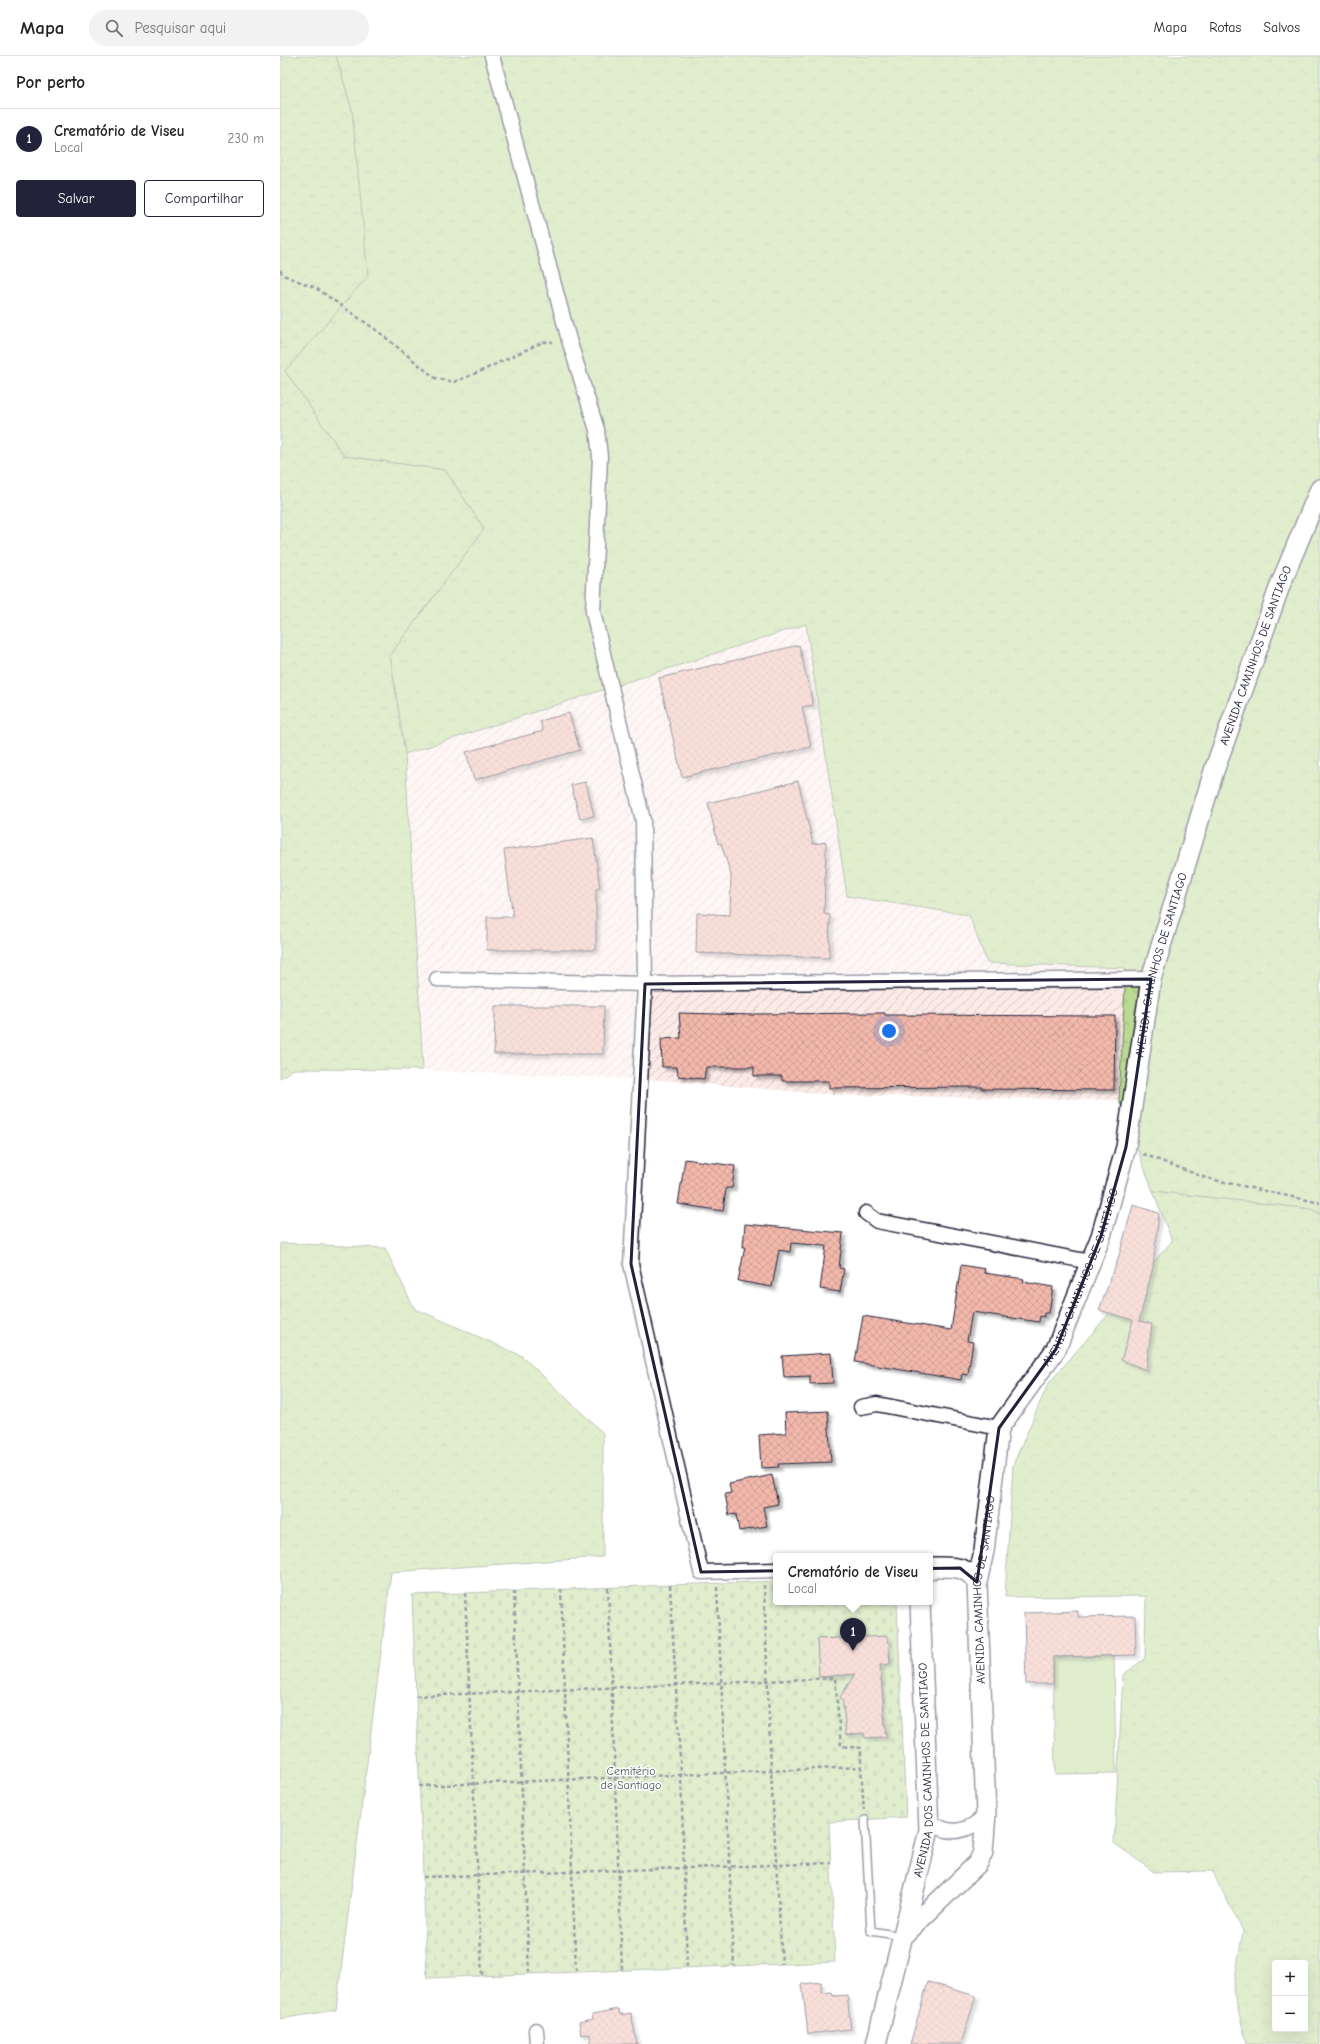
<!DOCTYPE html>
<html lang="pt">
<meta charset="utf-8">
<style>
body{margin:0;font-family:"Comic Neue",sans-serif;background:#f2f2f2;color:#222}
.controls{position:absolute;right:12px;bottom:12px;display:grid;overflow:hidden;border-radius:4px;box-shadow:0 4px 16px #0002}
.controls button{width:36px;height:36px;display:grid;place-items:center;padding:0;border:0;border-bottom:1px solid #e0e0e0;background:#fff;color:#222;font:20px sans-serif}
.you{position:absolute;left:609px;top:975px;width:14px;height:14px;margin:-10px;border:3px solid #fff;border-radius:50%;background:#1a73e8;box-shadow:0 0 0 6px #1a73e833}
.badge{display:grid;place-items:center;width:26px;height:26px;border-radius:50%;background:#22223b;color:#fff;font-size:13px;font-weight:700}
.pin{position:absolute;translate:-50% -33px;filter:drop-shadow(0 1px 2px #0008)}
.pin::after{content:'';position:absolute;top:21px;width:14px;height:12px;background:inherit;clip-path:polygon(0 0,100% 0,50% 100%)}
.popup{position:absolute;left:493px;top:1497px;width:160px;height:52px;box-sizing:border-box;display:grid;place-content:center;border-radius:4px;background:#fff;filter:drop-shadow(0 1px 3px #0005);font-size:13px;white-space:nowrap;color:#767676}
.popup b{font-size:15px;color:#222}
.popup::after{content:'';position:absolute;left:50%;top:100%;margin-left:-8px;border:8px solid transparent;border-top-color:#fff}
.list{margin:0;padding:0;list-style:none}
h2{display:flex;justify-content:space-between;align-items:center;height:52px;margin:0;padding:0 16px;font-size:17px}
h2 small{font-size:13px;font-weight:400;color:#767676}
.list li{display:grid;grid-template-columns:26px 1fr auto;gap:12px;align-items:center;box-sizing:border-box;height:60px;padding:0 16px;border-top:1px solid #e0e0e0}
.list b{display:block;font-size:15px;white-space:nowrap}
.list p{margin:0;font-size:13px;white-space:nowrap;color:#767676}
.list em{font-size:13px;font-style:normal;color:#767676}
.actions{display:flex;gap:8px;padding:12px 16px}
.actions a{flex:1;padding:9px 0;border:1px solid #22223b;border-radius:4px;text-align:center;font-size:14px;color:#22223b}
.actions .main{background:#22223b;color:#fff}
.icon{flex:none;width:22px;height:22px;fill:none;stroke:currentColor;stroke-width:2;stroke-linecap:round;stroke-linejoin:round}
.map{position:relative;flex:none;width:1040px;height:1988px;overflow:hidden}
header{display:flex;align-items:center;gap:24px;box-sizing:border-box;height:56px;padding:0 20px;background:#fff;border-bottom:1px solid #e0e0e0}
header strong{font-size:19px}
nav{display:flex;gap:22px;margin-inline-start:auto;font-size:14px}
.search{width:280px;height:36px;background:#f2f2f2;display:flex;align-items:center;gap:10px;box-sizing:border-box;padding:0 14px;border-radius:22px;color:#767676;font-size:15px}
main{display:flex}
aside{flex:1;background:#fff}
.map>svg:first-child{display:block}
.industrial{fill:url(#industrial-furrows)}
.grass{fill:url(#grass-tufts);stroke:#6e7e66}
.forest{fill:url(#forest-crowns);stroke:#6e7e66;fill-rule:evenodd}
.cemetery{fill:url(#cemetery-stones);stroke:#6e7e66}
.pitch{fill:#bad992;stroke:#6e7e66}
.building{fill:url(#building-cross-hatch);stroke:#22223b;filter:url(#shadow)}
.lines{fill:none;stroke-linecap:round;stroke-linejoin:round}
.lane-casing{stroke:#22223b;stroke-width:10}
.street-casing{stroke:#22223b;stroke-width:17}
.secondary-casing{stroke:#22223b;stroke-width:22}
.path{stroke:#22223b;stroke-width:2.5;stroke-dasharray:4 3;stroke-linecap:butt}
.lane{stroke:#fff;stroke-width:7}
.street{stroke:#fff;stroke-width:14}
.secondary{stroke:#fff;stroke-width:19}
.marked{fill:none;stroke:#22223b;stroke-width:3;stroke-linejoin:round}
.labels{text-anchor:middle;dominant-baseline:central;stroke-width:3;stroke-linejoin:round;paint-order:stroke}
.street-label{font-size:12px;fill:#22223b;stroke:#fff}
.park-label{font-size:12px;fill:#505955;stroke:#fff}
</style>
<header>
<strong>Mapa</strong>
<div class="search"><svg class="icon" aria-label="search" viewBox="0 0 24 24"><circle cx="10" cy="10" r="6"/><path d="M15 15l6 6"/></svg>Pesquisar aqui</div>
<nav><a>Mapa</a><a>Rotas</a><a>Salvos</a></nav>
</header>
<main>
<aside>
<h2>Por perto<small></small></h2>
<ul class="list">
<li><span class="badge">1</span><div><b>Crematório de Viseu</b><p>Local</p></div><em>230 m</em></li>
</ul>
<div class="actions"><a class="main">Salvar</a><a>Compartilhar</a></div>
</aside>
<div class="map">
<svg width="1040" height="1988" viewBox="0 0 1040 1988">
<defs>
<pattern id="industrial-furrows" width="10" height="10" patternUnits="userSpaceOnUse"><rect width="10" height="10" fill="#fbeae6"/><path d="M-1 1l2-2M0 10L10 0M9 11l2-2" fill="none" stroke="#d7c8c6"/></pattern>
<pattern id="grass-tufts" width="24" height="20" patternUnits="userSpaceOnUse"><rect width="24" height="20" fill="#bad992"/><path d="M3 7l-1-3M5 7V3M7 7l1-3M15 17l-1-3M17 17v-4M19 17l1-3" fill="none" stroke="#a0ba7f"/></pattern>
<pattern id="forest-crowns" width="20" height="18" patternUnits="userSpaceOnUse"><rect width="20" height="18" fill="#bad992"/><path d="M2 6a3 3 0 1 1 6 0M12 15a3 3 0 1 1 6 0" fill="none" stroke="#a0ba7f"/></pattern>
<pattern id="cemetery-stones" width="16" height="16" patternUnits="userSpaceOnUse"><rect width="16" height="16" fill="#bad992"/><path d="M2 7V4a2 2 0 0 1 4 0v3zM10 15v-3a2 2 0 0 1 4 0v3z" fill="#a0ba7f"/></pattern>
<pattern id="building-cross-hatch" width="8" height="8" patternUnits="userSpaceOnUse"><rect width="8" height="8" fill="#f2b8ab"/><path d="M0 0l8 8M0 8l8-8" fill="none" stroke="#cf9e94"/></pattern>
<filter id="shadow"><feDropShadow dx="3.5" dy="3.5" stdDeviation="1" flood-color="#0004"/></filter>
</defs>
<rect width="100%" height="100%" fill="#fff"/>
<filter id="ink" filterUnits="userSpaceOnUse"><feTurbulence type="fractalNoise" baseFrequency=".025" numOctaves="2"/><feDisplacementMap in="SourceGraphic" scale="8" xChannelSelector="R" yChannelSelector="G"/><feConvolveMatrix kernelMatrix="1 2 1 2 8 2 1 2 1" color-interpolation-filters="sRGB"/></filter>
<g filter="url(#ink)">
<polygon class="industrial" points="527,568 567,840 689,859 708,907 846,912 839,1044 559,1039 380,1024 143,1014 125,698"/>
<polygon class="grass" points="56,0 1040,0 1040,1158 1031,1153 873,1135 839,1044 846,912 707,907 689,859 567,840 526,568 125,698 110,599 204,473 165,414 64,400 5,315 87,220 72,54"/>
<g class="forest">
<polygon points="0,0 56,0 72,54 88,220 5,315 64,400 165,414 204,473 110,599 125,698 143,1014 14,1013 0,1022"/>
<path d="M873,1135L1031,1153L1040,1158V1988H967L953,1934L963,1875L932,1815L874,1816L834,1787L843,1619L865,1602L866,1540L725,1541L733,1409L768,1328L892,1185ZM995,1907H1025V1973H995Z"/>
<polygon points="0,1187 105,1192 134,1252 242,1300 323,1377 323,1501 111,1516 56,1954 0,1963"/>
</g>
<polygon class="cemetery" points="496,1525 496,1546 617,1546 626,1761 549,1766 555,1906 147,1922 132,1539"/>
<polygon class="pitch" points="834,1600 836,1717 775,1718 773,1601"/>
<g class="building">
<polygon points="519,589 533,649 522,651 531,691 402,721 379,622"/>
<polygon points="289,657 300,694 194,724 186,696 263,675 260,665"/>
<polygon points="518,725 533,788 546,786 544,858 550,859 549,902 416,897 417,857 450,859 451,819 441,787 438,788 428,747"/>
<polygon points="306,726 314,760 300,763 291,729"/>
<polygon points="313,782 320,832 316,833 316,894 207,894 207,861 233,861 224,794"/>
<polygon points="215,950 324,950 323,998 214,998"/>
<polygon points="399,957 474,959 474,958 605,957 605,959 835,960 834,1034 702,1033 702,1031 549,1032 549,1025 502,1025 502,1020 474,1020 474,1011 426,1011 424,1023 398,1020 397,1011 382,1011 381,983 401,982"/>
<polygon points="405,1103 455,1110 452,1132 446,1132 443,1155 398,1148"/>
<polygon points="853,1149 879,1157 873,1211 859,1265 872,1268 866,1314 841,1304 853,1264 819,1254 838,1203"/>
<polygon points="465,1168 563,1177 559,1212 564,1213 560,1236 540,1233 546,1190 511,1187 510,1196 499,1194 492,1231 458,1225 465,1191 463,1191"/>
<polygon points="681,1209 705,1213 704,1217 744,1223 743,1226 773,1231 769,1257 764,1257 764,1261 760,1260 759,1266 692,1256 687,1285 693,1286 688,1319 682,1318 681,1324 575,1306 583,1260 671,1274"/>
<polygon points="551,1297 553,1327 530,1328 530,1320 504,1321 502,1300"/>
<polygon points="548,1355 551,1406 498,1408 499,1411 481,1412 479,1379 506,1377 505,1357"/>
<polygon points="492,1419 498,1448 483,1451 487,1470 459,1475 456,1458 449,1459 445,1438 451,1437 449,1428"/>
<polygon points="798,1555 798,1561 855,1560 856,1599 773,1601 773,1628 746,1628 744,1557"/>
<polygon points="608,1580 610,1608 600,1609 606,1681 585,1682 584,1677 566,1679 563,1647 560,1641 575,1618 539,1621 537,1583"/>
<polygon points="541,1926 542,1937 552,1936 553,1940 567,1939 571,1973 528,1978 522,1928"/>
<polygon points="648,1926 696,1940 681,1988 630,1988"/>
<polygon points="339,1953 340,1959 351,1957 357,1988 311,1988 310,1978 301,1979 299,1966 313,1963 312,1958"/>
</g>
<g class="lines">
<g class="lane-casing">
<polyline id="lane" points="585,1764 591,1875 622,1880"/>
</g>
<g class="street-casing">
<g id="street">
<polyline points="212,0 289,284 317,374 320,401 313,556 363,764 365,928 351,1208 421,1516 496,1514"/>
<polyline points="157,923 365,928 871,923"/>
<polyline points="586,1157 597,1165 811,1206"/>
<polyline points="581,1351 597,1348 719,1372"/>
<path d="M650,1764C668,1782 690,1776 706,1758"/>
<polyline points="256,1974 257,1988"/>
</g>
</g>
<g class="secondary-casing">
<g id="secondary">
<path d="M650,1514L653,1511C672,1511 686,1509 697,1526"/>
<path id="s1" d="M623,1880L698,1807L703,1796L706,1758L697,1526L704,1495L719,1372L776,1293L821,1180L846,1091L871,923L934,715L1001,527L1040,433"/>
<path id="s2" d="M596,1988L649,1774L640,1546"/>
</g>
</g>
<g class="path">
<polyline points="0,214 3,219 36,232 99,276 155,322 174,326 201,315 263,286 273,286"/>
<polyline points="863,1098 926,1122 1040,1147"/>
<polyline points="390,1529 401,1719 407,1912"/>
<polyline points="484,1529 491,1715 502,1908"/>
<polyline points="437,1531 454,1910"/>
<polyline points="328,1532 342,1914"/>
<polyline points="281,1533 296,1916"/>
<polyline points="234,1535 249,1918"/>
<polyline points="185,1537 202,1920"/>
<polyline points="136,1640 555,1622 561,1690 581,1692 581,1711"/>
<polyline points="139,1730 581,1711 584,1754"/>
<polyline points="143,1821 551,1807"/>
</g>
<use href="#lane" class="lane"/>
<use href="#street" class="street"/>
<use href="#secondary" class="secondary"/>
</g>
</g>
<path d="M0 0H1040V1988H0ZM871,923L846,1091L821,1180L776,1293L719,1372L697,1526L680,1512L421,1516L351,1208L365,928Z" fill="#fff" fill-opacity=".55" fill-rule="evenodd"/>
<path class="marked" d="M871,923L846,1091L821,1180L776,1293L719,1372L697,1526L680,1512L421,1516L351,1208L365,928Z"/>
<g class="labels">
<g class="street-label">
<text stroke="none"><textPath href="#s1" startOffset="1364">AVENIDA CAMINHOS DE SANTIAGO</textPath></text>
<text stroke="none"><textPath href="#s1" startOffset="1040">AVENIDA CAMINHOS DE SANTIAGO</textPath></text>
<text stroke="none"><textPath href="#s1" startOffset="716">AVENIDA CAMINHOS DE SANTIAGO</textPath></text>
<text stroke="none"><textPath href="#s1" startOffset="380">AVENIDA CAMINHOS DE SANTIAGO</textPath></text>
<text stroke="none"><textPath href="#s2" startOffset="280">AVENIDA DOS CAMINHOS DE SANTIAGO</textPath></text>
</g>
<g class="park-label">
<text x="351" y="1715">Cemitério<tspan x="351" dy="14">de Santiago</tspan></text>
</g>
</g>
</svg>
<div class="controls">
<button>+</button>
<button>−</button>
</div>
<div class="you"></div>
<div class="pin badge" style="left:573px;top:1595px">1</div>
<div class="popup"><b>Crematório de Viseu</b>Local</div>
</div>
</main>
